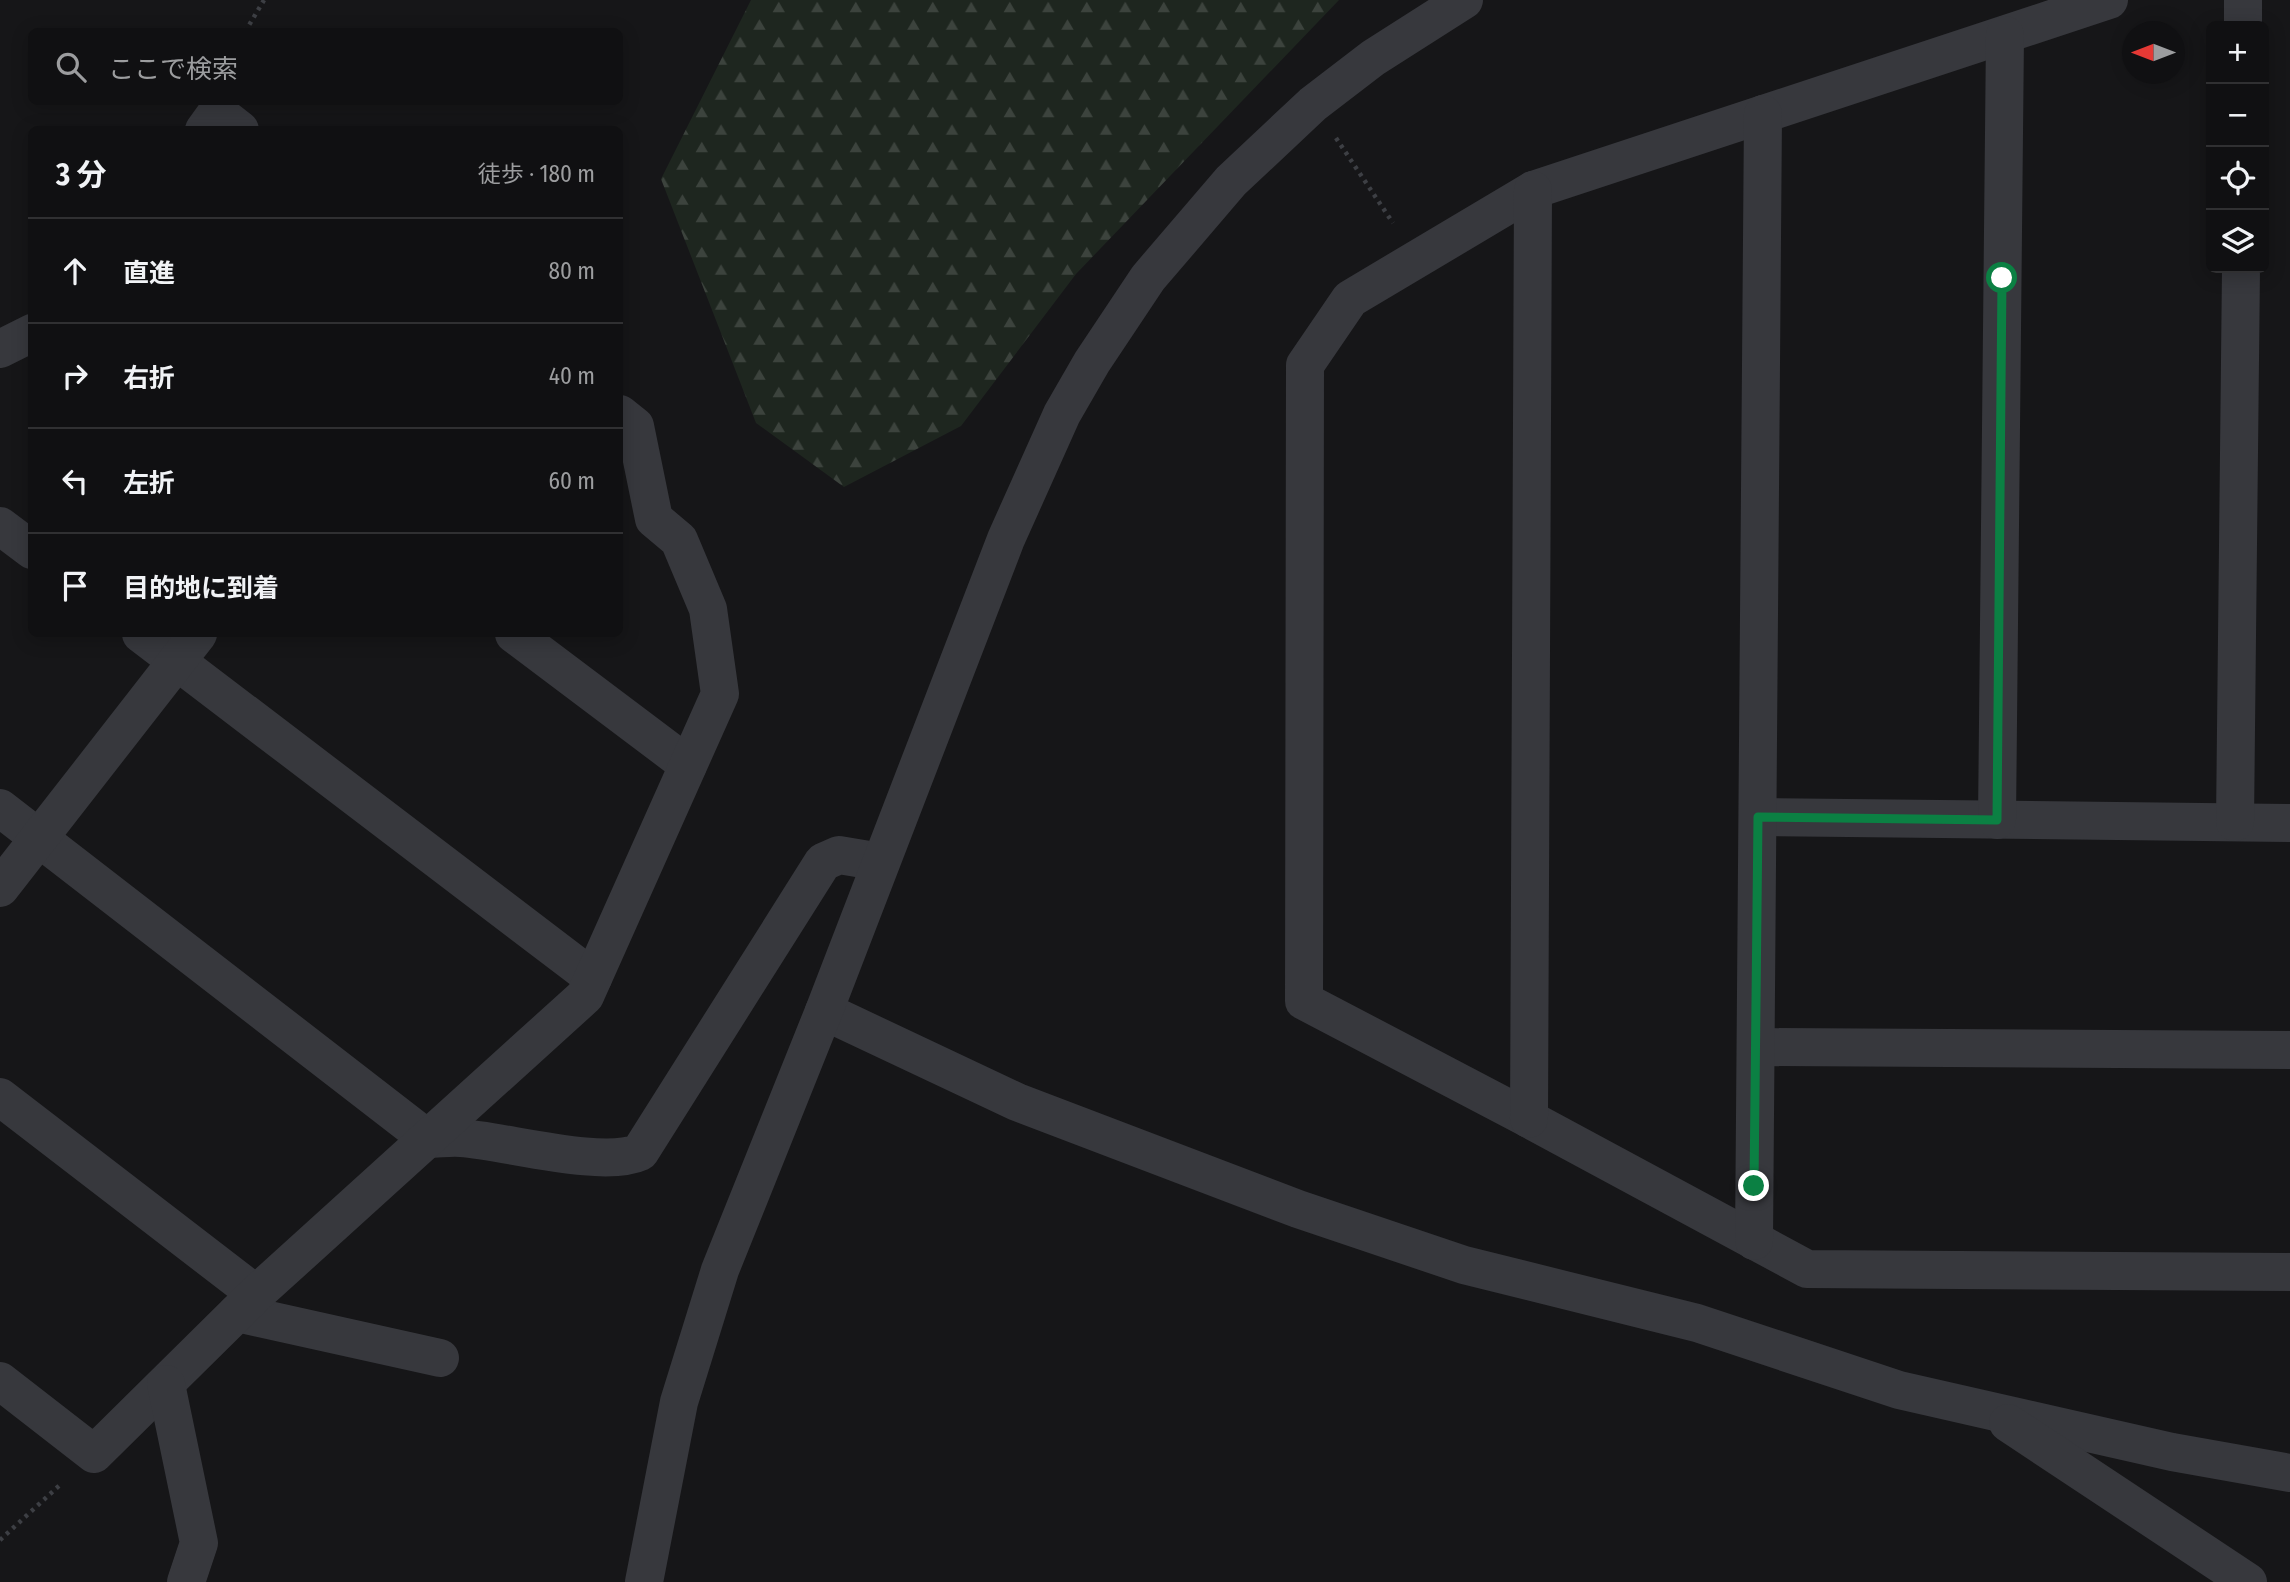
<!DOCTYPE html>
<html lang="ja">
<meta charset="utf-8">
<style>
body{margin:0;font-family:"Fira Sans Condensed","Noto Sans JP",sans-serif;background:#1e1e20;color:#f1f3f6}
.controls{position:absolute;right:21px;top:21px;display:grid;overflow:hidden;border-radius:10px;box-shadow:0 4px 18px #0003}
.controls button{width:63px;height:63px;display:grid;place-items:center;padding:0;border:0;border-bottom:2px solid #303032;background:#101012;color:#f1f3f6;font:35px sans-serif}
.compass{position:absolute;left:2122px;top:21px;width:63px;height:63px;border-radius:50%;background:#101012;box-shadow:0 4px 18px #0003;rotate:270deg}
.stop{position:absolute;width:21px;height:21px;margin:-16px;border:5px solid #0b8043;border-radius:50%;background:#fff}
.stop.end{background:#0b8043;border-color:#fff;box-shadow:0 2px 7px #0008}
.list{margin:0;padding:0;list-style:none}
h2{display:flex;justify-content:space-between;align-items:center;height:91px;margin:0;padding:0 28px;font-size:30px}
h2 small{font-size:23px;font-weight:400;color:#9c9d9f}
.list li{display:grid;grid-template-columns:46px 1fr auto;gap:21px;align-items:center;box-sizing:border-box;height:105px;padding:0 28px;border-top:2px solid #303032}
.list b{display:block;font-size:26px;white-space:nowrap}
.list em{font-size:23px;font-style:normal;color:#9c9d9f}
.icon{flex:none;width:38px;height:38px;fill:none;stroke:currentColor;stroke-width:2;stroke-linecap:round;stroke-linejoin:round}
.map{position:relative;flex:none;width:2290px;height:1582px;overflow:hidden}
.search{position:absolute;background:#101012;box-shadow:0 4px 18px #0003;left:28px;top:28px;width:595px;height:77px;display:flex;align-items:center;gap:18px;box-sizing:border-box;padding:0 24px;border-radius:10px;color:#9c9d9f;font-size:26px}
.panel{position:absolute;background:#101012;box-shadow:0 4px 18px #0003;left:28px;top:126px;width:595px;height:511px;border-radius:10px}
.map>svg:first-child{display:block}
.forest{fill:url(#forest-firs)}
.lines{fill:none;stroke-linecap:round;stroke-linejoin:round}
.path{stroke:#3d3f44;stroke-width:4.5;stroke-dasharray:3.5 5;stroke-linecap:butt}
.minor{stroke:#37383d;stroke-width:38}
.route{stroke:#0b8043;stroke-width:9}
</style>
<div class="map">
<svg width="2290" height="1582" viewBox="0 0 2290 1582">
<defs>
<pattern id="forest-firs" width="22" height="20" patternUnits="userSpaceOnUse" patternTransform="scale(1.75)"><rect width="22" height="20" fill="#1e261f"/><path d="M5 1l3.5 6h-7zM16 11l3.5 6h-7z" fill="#3c433d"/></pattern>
</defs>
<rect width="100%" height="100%" fill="#161618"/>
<polygon class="forest" points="751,0 1339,0 1076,274 961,426 844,487 756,423 661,179"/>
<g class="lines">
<g class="path">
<polyline points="245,32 264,0"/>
<polyline points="1336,138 1393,223"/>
<polyline points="0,1540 62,1483"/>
</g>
<g class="minor">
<polyline points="2109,0 1533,190 1350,299 1305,365 1304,1001 1529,1119 1807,1269 2290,1272"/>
<polyline points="2243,26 2243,0"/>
<polyline points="204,130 217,112 240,130"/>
<polyline points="0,349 32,333"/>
<polyline points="0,526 32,550"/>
<polyline points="141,634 593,978"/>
<polyline points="514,634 688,765"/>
<path d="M0,808L428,1139C439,1139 450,1137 461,1138C505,1141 603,1169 640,1152L823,862L839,855L881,862"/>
<polyline points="1758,817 2290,823"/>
<polyline points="1997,820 2005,35"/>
<polyline points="2235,822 2241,268"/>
<polyline points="0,888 198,634"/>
<polyline points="824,1011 1017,1102 1298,1209 1464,1265 1697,1323 1899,1390 2172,1452 2290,1473"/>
<polyline points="1756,1047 2290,1050"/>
<polyline points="0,1097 256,1294"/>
<polyline points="1529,1119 1533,190"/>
<polyline points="1754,1241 1763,114"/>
<polyline points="237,1313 440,1358"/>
<polyline points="0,1381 94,1454 256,1294 585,996 720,694 708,609 679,540 654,519 635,426 620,414"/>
<polyline points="166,1384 199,1543 186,1582"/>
<polyline points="2008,1423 2248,1582"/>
<polyline points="644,1582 679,1402 720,1270 824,1011 1006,539 1062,414 1092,362 1148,278 1231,181 1313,104 1373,58 1464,0"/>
</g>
</g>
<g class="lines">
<polyline class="route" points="1754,1186 1758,817 1997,820 2002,278"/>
</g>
</svg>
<div class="controls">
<button>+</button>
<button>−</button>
<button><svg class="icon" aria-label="locate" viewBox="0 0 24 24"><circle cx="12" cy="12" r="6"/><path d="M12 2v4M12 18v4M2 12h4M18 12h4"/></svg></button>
<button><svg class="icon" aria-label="layers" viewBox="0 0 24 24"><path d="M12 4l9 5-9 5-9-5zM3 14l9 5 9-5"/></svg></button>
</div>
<svg class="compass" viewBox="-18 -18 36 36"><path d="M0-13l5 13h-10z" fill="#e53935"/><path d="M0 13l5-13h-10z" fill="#9c9d9f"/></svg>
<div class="stop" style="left:2002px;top:278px"></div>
<div class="stop end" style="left:1754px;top:1186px"></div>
<div class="search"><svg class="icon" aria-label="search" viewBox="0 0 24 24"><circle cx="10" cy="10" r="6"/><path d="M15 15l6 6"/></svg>ここで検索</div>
<section class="panel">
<h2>3 分<small>徒歩 · 180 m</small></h2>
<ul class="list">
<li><svg class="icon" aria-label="ahead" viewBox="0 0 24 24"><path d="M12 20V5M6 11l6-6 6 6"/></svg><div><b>直進</b></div><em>80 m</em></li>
<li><svg class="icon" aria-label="right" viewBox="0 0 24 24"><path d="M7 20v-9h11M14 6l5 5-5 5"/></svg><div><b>右折</b></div><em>40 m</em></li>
<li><svg class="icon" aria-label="left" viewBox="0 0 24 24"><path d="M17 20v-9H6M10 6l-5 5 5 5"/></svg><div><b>左折</b></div><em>60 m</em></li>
<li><svg class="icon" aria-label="arrive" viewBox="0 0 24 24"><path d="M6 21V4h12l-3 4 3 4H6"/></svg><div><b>目的地に到着</b></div></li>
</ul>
</section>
</div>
